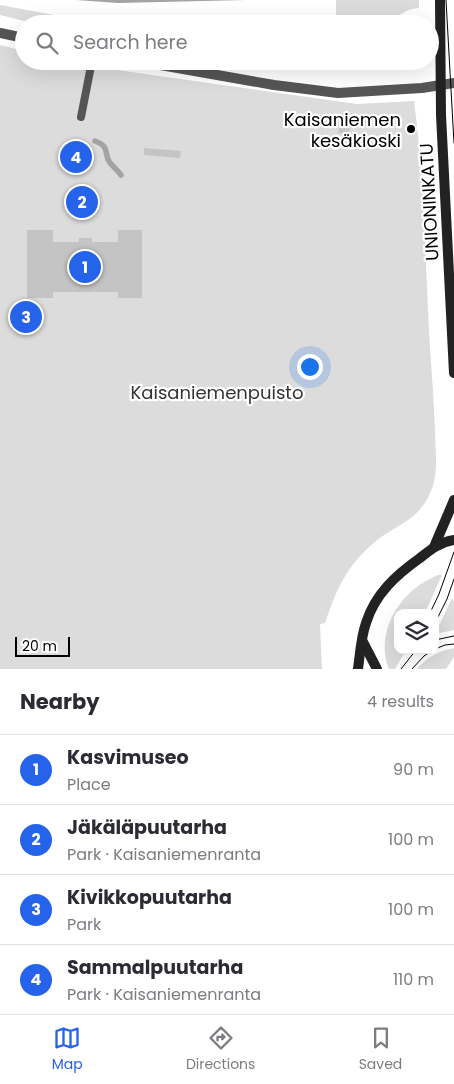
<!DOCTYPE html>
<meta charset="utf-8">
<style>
body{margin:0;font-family:Poppins,sans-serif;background:#f7f7f7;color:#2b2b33}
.controls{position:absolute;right:15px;bottom:15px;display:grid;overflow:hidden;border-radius:10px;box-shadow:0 5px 20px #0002}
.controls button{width:45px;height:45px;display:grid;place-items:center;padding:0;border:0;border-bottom:1px solid #e1e1e2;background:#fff;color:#2b2b33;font:25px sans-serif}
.scale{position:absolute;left:15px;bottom:12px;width:55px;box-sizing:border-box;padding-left:5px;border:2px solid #000;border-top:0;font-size:14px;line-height:18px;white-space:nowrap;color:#000;-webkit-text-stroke:4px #fff;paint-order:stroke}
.you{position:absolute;left:309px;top:366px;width:18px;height:18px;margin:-12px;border:4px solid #fff;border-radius:50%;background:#1a73e8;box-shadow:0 0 0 8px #1a73e833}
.badge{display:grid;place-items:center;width:32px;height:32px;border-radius:50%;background:#2563eb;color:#fff;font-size:16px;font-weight:700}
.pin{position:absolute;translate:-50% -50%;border:2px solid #fff;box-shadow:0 1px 5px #0006}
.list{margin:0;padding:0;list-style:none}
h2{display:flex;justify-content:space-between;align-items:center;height:65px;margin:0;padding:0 20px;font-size:21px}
h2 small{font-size:16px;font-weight:400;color:#7c7c81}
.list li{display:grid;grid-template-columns:32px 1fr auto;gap:15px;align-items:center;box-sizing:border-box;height:70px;padding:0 20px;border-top:1px solid #e1e1e2}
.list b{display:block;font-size:19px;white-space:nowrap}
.list p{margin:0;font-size:16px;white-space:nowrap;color:#7c7c81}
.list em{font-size:16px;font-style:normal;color:#7c7c81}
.icon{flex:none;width:28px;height:28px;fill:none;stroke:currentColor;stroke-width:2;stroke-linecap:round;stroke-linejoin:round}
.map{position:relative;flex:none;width:454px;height:669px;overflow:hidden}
.search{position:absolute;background:#fff;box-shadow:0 5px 20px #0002;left:15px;right:15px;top:15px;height:55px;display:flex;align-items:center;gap:12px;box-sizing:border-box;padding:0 18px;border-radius:28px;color:#7c7c81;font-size:19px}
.sheet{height:345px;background:#fff}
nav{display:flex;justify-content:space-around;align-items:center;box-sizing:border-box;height:70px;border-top:1px solid #e1e1e2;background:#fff;font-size:14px;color:#7c7c81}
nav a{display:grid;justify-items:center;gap:2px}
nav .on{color:#2563eb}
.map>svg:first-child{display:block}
.green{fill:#dcdcdc}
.water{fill:#a3a3a3}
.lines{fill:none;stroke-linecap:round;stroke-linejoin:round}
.stream{stroke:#a3a3a3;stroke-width:5.5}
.building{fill:#c4c4c4}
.lane{stroke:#555;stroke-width:8}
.street{stroke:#555;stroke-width:10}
.secondary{stroke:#222;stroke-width:10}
.tram{stroke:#000;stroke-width:1}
.poi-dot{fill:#000;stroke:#fff;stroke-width:2}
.labels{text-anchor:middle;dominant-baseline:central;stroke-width:4.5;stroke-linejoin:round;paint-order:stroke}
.poi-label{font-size:18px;fill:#000;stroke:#fff;text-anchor:end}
.street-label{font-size:18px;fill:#000;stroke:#fff}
.park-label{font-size:18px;fill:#333;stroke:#fff}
</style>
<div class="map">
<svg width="454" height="669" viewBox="0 0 454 669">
<rect width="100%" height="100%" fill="#fff"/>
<g class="green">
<path d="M336,0H419V8C407,9 399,14 391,24H336Z"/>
<polygon points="0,5 102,24 37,24 0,15"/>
<path d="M0,45L24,51V61H72L103,68L357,104L414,101C425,183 425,266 430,348C432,375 434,403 435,431C435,450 439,473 431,491C418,522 398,523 376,541C347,565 337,588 325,623L320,624L322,669H0Z"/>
<polygon points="233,61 387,61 387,62 284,67"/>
<path d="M438,575H442L425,613H398V650H406L395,669H389C374,630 402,589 438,575Z"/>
<polygon points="452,598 454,602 454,630 435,634"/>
<path d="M454,648V657L446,669H417C427,657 439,651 454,648Z"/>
</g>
<polygon class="water" points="76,0 246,0 118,3"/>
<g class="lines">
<path class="stream" d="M95,141C111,147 103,153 110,163C114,167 118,171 121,175"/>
</g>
<g class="building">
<polygon points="340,126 350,128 349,135 338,133"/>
<polygon points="144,148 181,151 180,158 144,155"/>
<polygon points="27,230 53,230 53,242 79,242 79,238 92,238 92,242 118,242 118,230 142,230 142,298 118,298 118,292 53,292 53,298 27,298"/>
</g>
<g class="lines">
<polyline class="lane" points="81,117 92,61"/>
<g class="street">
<polyline points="0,33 24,38"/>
<polyline points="138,61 274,85 338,93 422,88 454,83"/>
</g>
<g class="secondary">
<polyline points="440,0 441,115 454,373"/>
<polyline points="434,547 454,500"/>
<polyline points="362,640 377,669"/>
<path d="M358,669C360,654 361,637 366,623C375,594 396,575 420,558C430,550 440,542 454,540"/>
</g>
<g class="tram">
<polyline points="446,0 454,143"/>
<polyline points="430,613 439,594 454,552"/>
<polyline points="435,623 447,599 454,579"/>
<polyline points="435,640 454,636"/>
<polyline points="435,649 445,645 454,644"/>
<polyline points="401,669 416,650"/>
<polyline points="412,669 424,656 433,650"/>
</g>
</g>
<circle class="poi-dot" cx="411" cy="129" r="5"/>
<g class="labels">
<g class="poi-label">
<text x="401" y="119">Kaisaniemen<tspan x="401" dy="21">kesäkioski</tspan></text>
</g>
<g class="street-label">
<text transform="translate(429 202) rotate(-93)">UNIONINKATU</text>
</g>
<g class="park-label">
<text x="217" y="392">Kaisaniemenpuisto</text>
</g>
</g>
</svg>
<div class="controls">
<button><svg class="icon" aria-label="layers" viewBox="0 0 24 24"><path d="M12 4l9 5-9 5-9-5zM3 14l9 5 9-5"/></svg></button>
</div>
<div class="scale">20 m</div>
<div class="you"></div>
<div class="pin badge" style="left:85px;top:267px">1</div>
<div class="pin badge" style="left:82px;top:202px">2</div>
<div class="pin badge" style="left:26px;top:317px">3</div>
<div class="pin badge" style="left:76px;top:157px">4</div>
<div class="search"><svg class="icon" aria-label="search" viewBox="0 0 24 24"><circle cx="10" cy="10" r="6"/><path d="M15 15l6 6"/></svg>Search here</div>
</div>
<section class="sheet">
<h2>Nearby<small>4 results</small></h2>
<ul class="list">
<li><span class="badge">1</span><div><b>Kasvimuseo</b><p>Place</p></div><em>90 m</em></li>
<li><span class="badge">2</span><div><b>Jäkäläpuutarha</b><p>Park · Kaisaniemenranta</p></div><em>100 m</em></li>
<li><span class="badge">3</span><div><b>Kivikkopuutarha</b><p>Park</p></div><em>100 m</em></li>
<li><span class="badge">4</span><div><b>Sammalpuutarha</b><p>Park · Kaisaniemenranta</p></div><em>110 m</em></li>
</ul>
</section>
<nav>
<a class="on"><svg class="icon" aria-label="map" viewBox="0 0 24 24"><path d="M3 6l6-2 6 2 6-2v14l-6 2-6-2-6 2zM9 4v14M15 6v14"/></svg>Map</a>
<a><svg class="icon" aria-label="directions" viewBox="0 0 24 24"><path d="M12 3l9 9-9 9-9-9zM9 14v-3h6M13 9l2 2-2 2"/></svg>Directions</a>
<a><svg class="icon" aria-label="saved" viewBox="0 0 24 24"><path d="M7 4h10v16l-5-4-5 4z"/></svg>Saved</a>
</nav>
